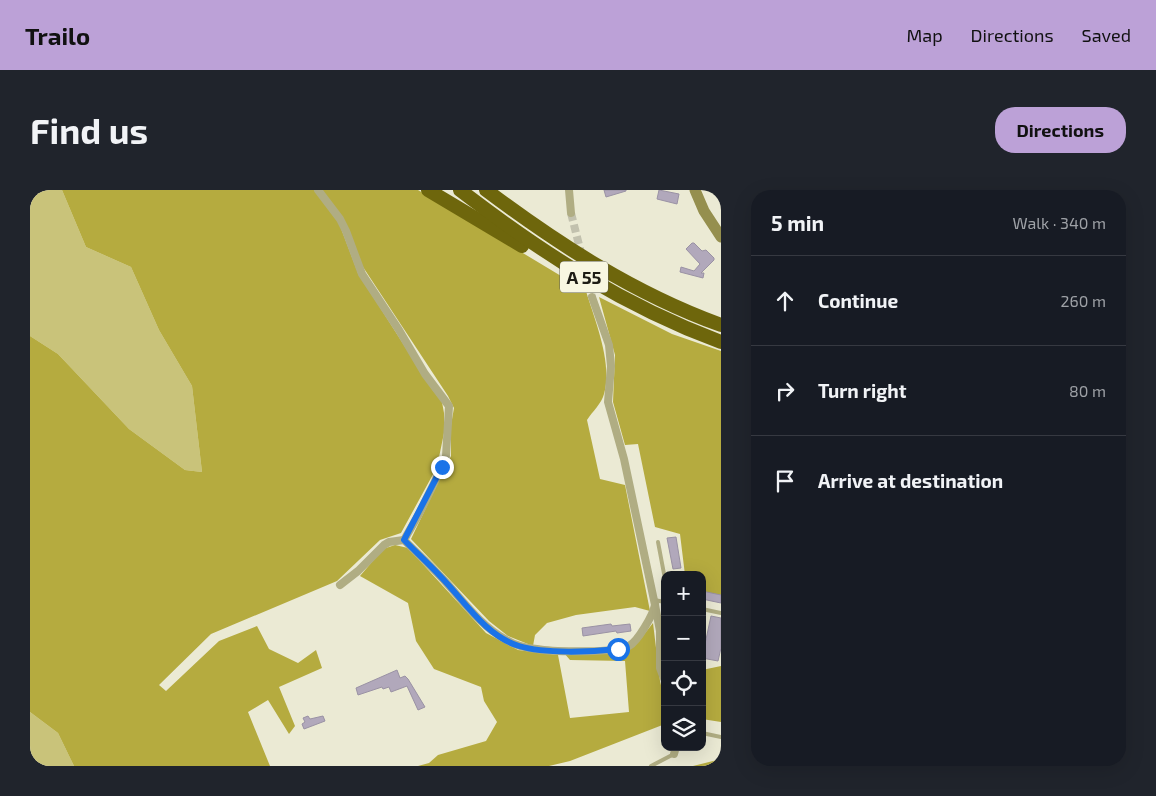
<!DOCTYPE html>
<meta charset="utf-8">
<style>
body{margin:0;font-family:"Exo 2",sans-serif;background:#20242c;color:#f1f3f6}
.controls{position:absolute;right:15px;bottom:15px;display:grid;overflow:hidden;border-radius:10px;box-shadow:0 5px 20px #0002}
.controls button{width:45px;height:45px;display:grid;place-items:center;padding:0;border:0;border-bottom:1px solid #363941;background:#171b24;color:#f1f3f6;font:25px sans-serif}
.stop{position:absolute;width:15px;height:15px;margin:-11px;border:4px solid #1a73e8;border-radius:50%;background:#fff}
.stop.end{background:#1a73e8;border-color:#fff;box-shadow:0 1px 5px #0008}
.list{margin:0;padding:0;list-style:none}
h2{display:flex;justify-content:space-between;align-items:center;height:65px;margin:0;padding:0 20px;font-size:21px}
h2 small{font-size:16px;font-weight:400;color:#9ea1a6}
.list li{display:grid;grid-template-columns:32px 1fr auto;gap:15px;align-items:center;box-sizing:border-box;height:90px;padding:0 20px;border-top:1px solid #363941}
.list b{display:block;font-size:19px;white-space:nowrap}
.list em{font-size:16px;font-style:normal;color:#9ea1a6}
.icon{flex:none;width:28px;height:28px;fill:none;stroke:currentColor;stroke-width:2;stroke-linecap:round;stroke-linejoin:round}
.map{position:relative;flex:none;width:691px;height:576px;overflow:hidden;border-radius:20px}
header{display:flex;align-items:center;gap:30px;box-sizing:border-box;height:70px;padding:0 25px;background:#bca1d7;color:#111}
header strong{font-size:24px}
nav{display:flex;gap:28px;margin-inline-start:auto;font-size:18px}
.intro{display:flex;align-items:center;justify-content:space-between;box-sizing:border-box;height:120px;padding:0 30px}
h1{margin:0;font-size:35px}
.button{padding:12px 22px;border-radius:20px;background:#bca1d7;color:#111;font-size:18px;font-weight:700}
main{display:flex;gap:30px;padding:0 30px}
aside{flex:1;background:#171b24;border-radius:20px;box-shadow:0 5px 20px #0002}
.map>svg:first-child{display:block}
.green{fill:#c9c37a}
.forest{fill:#b5ab3f}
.building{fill:#b1a8bb;stroke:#9a92a4}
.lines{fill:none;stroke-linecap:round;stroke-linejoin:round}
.street-tunnel{stroke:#c2c1ae;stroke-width:8;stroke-dasharray:8 4;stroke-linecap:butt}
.lane{stroke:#b0ad83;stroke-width:4}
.street{stroke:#b0ad83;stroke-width:8}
.secondary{stroke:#958f4e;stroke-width:11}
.highway{stroke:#6e660c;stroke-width:14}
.route{stroke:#1a73e8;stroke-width:6}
.labels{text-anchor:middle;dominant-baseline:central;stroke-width:5;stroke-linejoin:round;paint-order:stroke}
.shield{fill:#f8f7e1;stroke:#5f5e52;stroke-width:1}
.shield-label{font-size:18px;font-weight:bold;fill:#1e1d15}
</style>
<header>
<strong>Trailo</strong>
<nav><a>Map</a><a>Directions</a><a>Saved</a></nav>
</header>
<div class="intro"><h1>Find us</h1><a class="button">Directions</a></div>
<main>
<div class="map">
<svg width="691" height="576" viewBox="0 0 691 576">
<rect width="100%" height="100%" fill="#ebead4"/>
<g class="green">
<polygon points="0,0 32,0 56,57 101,77 129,140 162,196 172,282 155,280 99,239 28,164 0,146"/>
<polygon points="0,522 28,543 44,576 0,576"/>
</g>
<g class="forest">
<polygon points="32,0 284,0 309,33 328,83 402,199 412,212 414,223 414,243 407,277 371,343 350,350 307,391 181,444 129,495 136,501 189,451 227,436 239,459 268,473 286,460 292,478 249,497 265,536 259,544 238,510 218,522 240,576 44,576 28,543 0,522 0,146 28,164 99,239 155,280 172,282 162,196 129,140 101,77 56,57"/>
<path d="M292,0H388L556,101C565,131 583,173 574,204C572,213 562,222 557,230L570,289L595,295L620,421L605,417L546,425L517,433L505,445L503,456L478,446L459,431L381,349L421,266V235L424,218L418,206L333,77Z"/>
<polygon points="569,107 642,144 691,161 691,407 672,404 672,385 655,385 650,344 625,337 608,254 595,255 583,212 585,165"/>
<polygon points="365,355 378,358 456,443 488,460 528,465 540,528 599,522 595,471 540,470 534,463 592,464 608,452 623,433 630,491 635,512 635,534 540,571 519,576 388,576 399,573 408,565 456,551 467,532 454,511 451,497 404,479 386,451 378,413 330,386 353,359"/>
<polygon points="691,476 691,532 672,529 672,480"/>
<polygon points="691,569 691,576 663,576"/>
</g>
<g class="building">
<polygon points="574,0 596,0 596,1 576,7"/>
<polygon points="629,0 649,4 647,14 627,9"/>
<polygon points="662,53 664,53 672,61 676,60 684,68 684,70 671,83 674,83 673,88 650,82 651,77 664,81 670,74 656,59"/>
<polygon points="646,347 651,378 643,379 637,348"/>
<polygon points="672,401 691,405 691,413 672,409"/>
<polygon points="681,426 691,428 691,458 688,471 672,468"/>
<polygon points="581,434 582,436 600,434 601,441 587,443 586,441 553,446 552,438"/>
<polygon points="367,480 370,488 375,486 378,489 395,517 388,520 377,496 361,502 359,497 353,499 352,497 328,505 326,498"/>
<polygon points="278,526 280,529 293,526 295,531 274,539 272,534 275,532 273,528"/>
</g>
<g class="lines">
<polyline class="street-tunnel" points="541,23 562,107"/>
<g class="lane">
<polyline points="628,352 635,389"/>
<polyline points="624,410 635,412"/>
<polyline points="672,419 691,423"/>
<polyline points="672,543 691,547"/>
<polyline points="621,576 644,564"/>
</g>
<g class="street">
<path d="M288,0L310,29L316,41L332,84L369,140L395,184L419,216L416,266L412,277L389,324L374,350C387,363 400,375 412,388C432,409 449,435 475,449C484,455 496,458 507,459C522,462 588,463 599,456C608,451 623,425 625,415"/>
<polyline points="539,0 541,23"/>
<polyline points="562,107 579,155 581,176 578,212 594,269 625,415 630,441 630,478 635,491"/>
<polyline points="310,395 328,381 354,355 359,352 374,350"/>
<polyline points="644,564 646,557"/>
</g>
<polyline class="secondary" points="665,0 674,21 691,47"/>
<g class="highway">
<polyline points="398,0 492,56"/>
<path d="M430,0C512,63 594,116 691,152"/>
<path d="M456,0C528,54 605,104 691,135"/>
</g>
</g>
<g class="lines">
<path class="route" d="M412,277L374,350C387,363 400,375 412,388C435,412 456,446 489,456C515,464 561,462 588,459"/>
</g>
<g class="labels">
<rect class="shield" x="530" y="71.5" width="48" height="31" rx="4"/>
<g class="shield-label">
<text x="554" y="87">A 55</text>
</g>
</g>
</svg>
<div class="controls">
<button>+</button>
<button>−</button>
<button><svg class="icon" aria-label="locate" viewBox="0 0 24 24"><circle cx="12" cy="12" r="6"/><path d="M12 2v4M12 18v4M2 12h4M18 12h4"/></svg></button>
<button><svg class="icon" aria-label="layers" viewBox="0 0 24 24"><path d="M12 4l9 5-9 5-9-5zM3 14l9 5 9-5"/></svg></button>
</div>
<div class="stop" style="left:588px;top:459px"></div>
<div class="stop end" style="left:412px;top:277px"></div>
</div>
<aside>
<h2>5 min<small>Walk · 340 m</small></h2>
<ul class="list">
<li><svg class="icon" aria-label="ahead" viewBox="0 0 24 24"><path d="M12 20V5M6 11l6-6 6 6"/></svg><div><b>Continue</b></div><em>260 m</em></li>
<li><svg class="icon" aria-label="right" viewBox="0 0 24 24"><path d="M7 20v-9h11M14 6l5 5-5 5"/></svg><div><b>Turn right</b></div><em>80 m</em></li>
<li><svg class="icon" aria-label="arrive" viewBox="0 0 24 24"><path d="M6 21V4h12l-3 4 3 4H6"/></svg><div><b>Arrive at destination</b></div></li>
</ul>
</aside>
</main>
